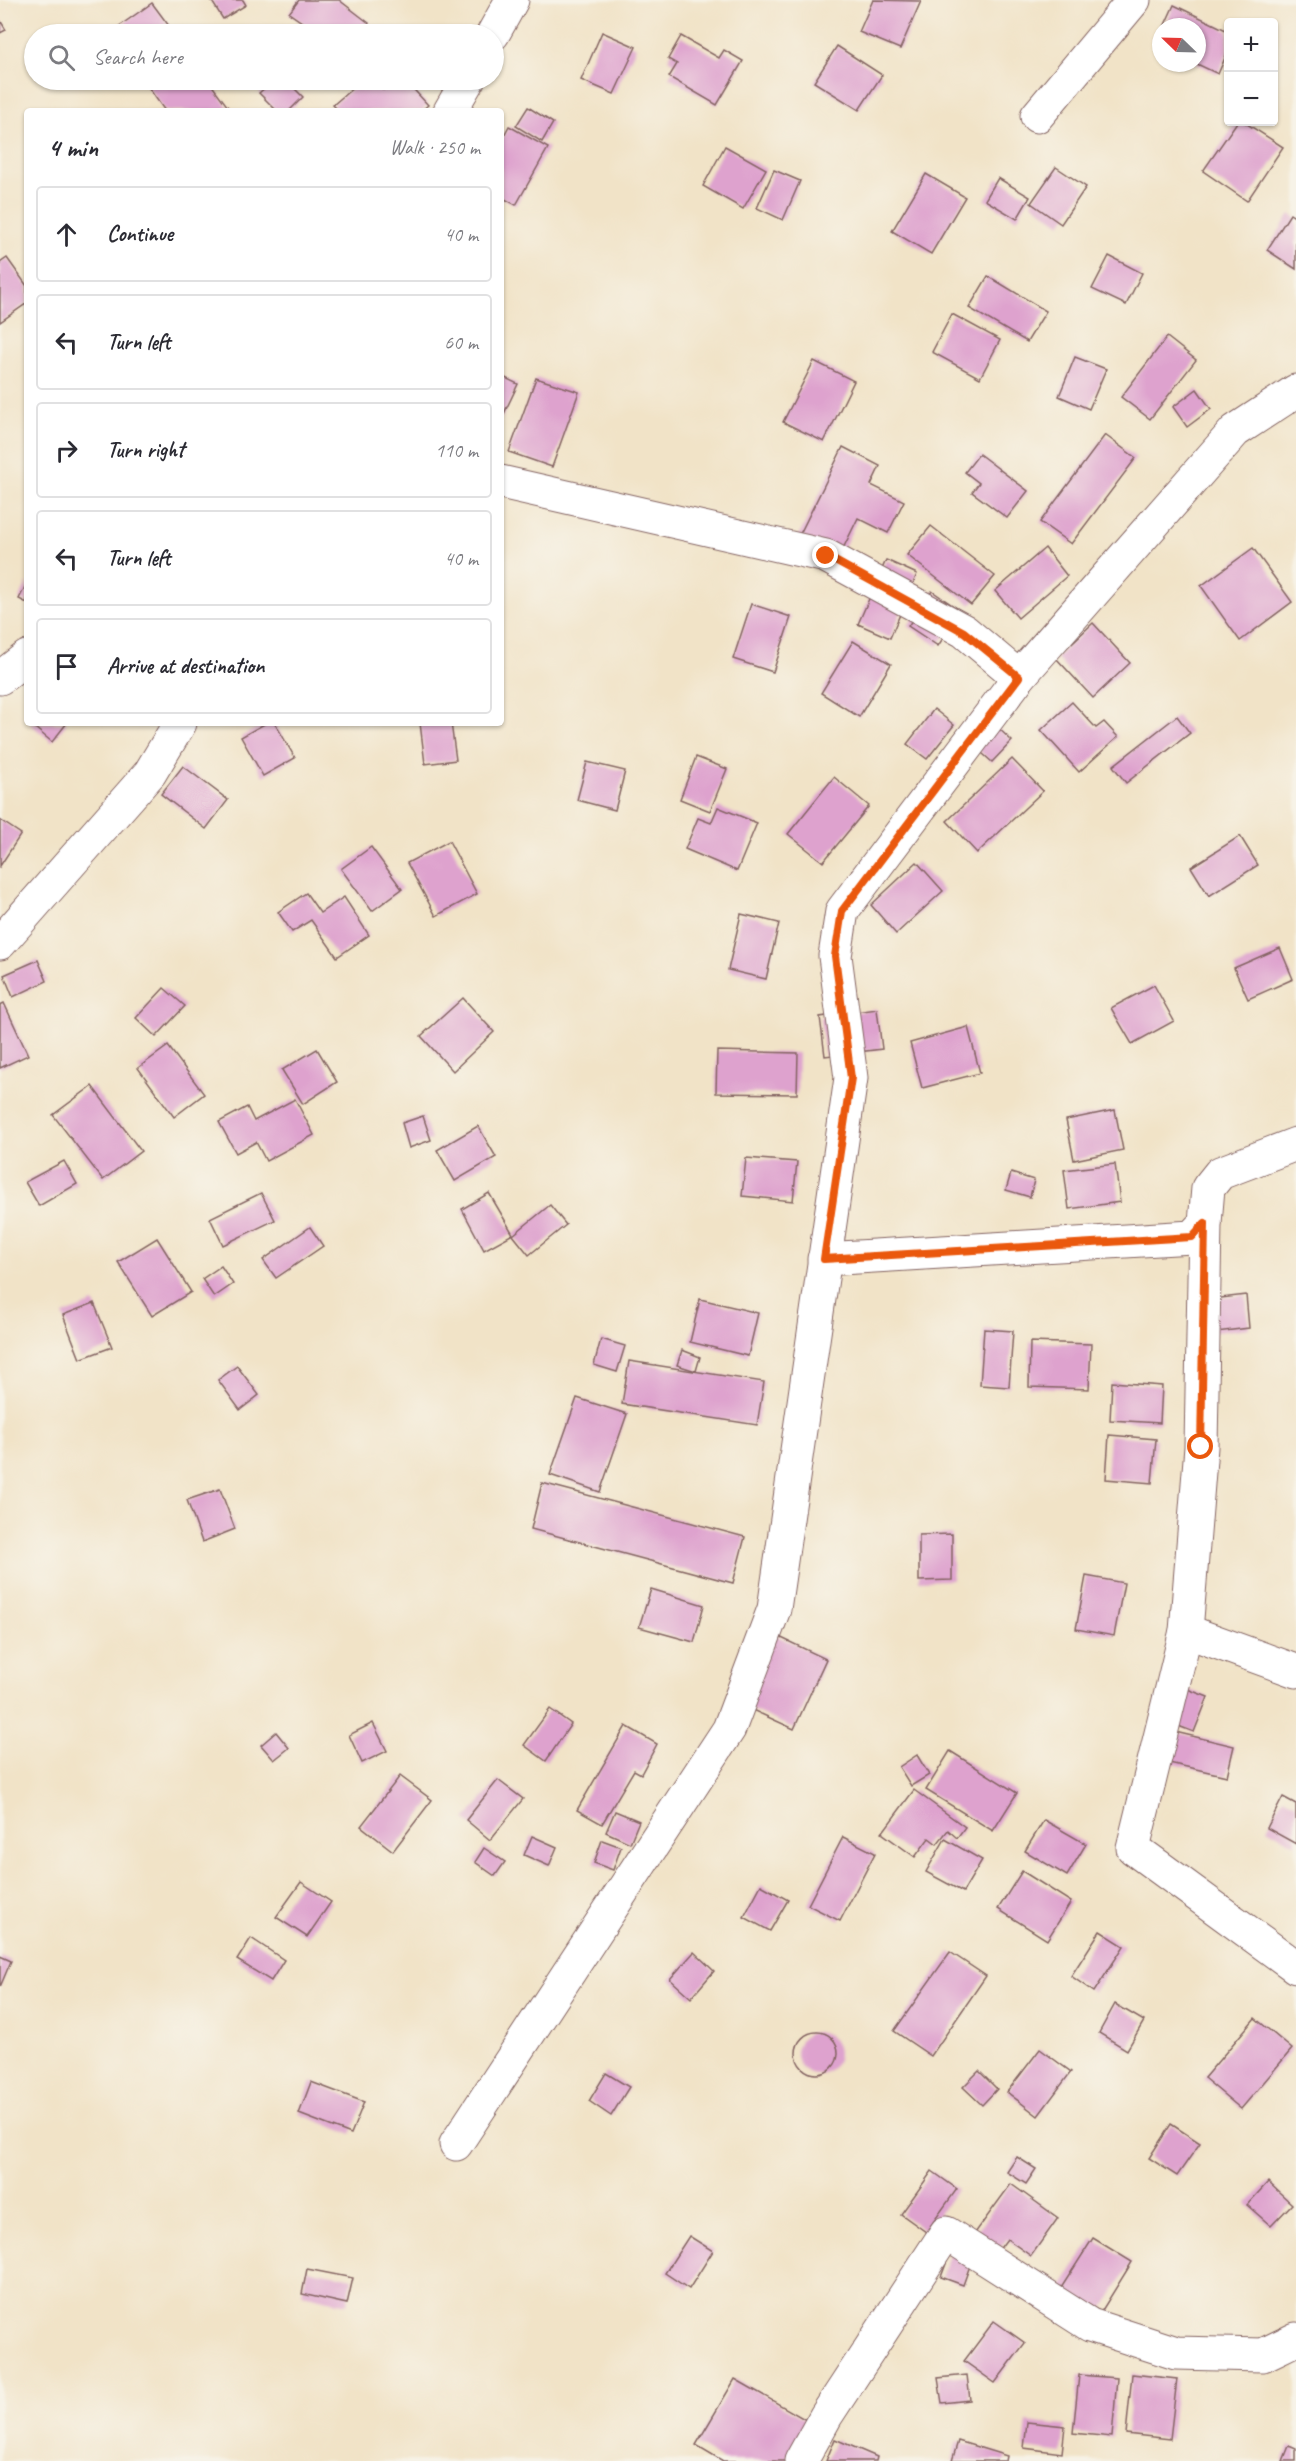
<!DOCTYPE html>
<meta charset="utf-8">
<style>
body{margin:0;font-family:Caveat,sans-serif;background:#f2f2f3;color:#2b2b33}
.controls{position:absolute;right:18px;top:18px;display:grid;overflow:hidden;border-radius:6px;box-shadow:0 2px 4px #0004}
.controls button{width:54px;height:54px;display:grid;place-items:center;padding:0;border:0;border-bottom:2px solid #e1e1e2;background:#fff;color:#2b2b33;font:30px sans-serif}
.compass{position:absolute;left:1152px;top:18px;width:54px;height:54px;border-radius:50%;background:#fff;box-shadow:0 2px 4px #0004;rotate:293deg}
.stop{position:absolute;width:18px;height:18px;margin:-14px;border:4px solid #ea580c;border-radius:50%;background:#fff}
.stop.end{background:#ea580c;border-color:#fff;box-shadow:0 2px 6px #0008}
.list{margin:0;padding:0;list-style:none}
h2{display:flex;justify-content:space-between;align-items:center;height:78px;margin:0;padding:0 24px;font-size:26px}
h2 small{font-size:20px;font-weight:400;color:#7c7c81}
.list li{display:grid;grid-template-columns:39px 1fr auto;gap:18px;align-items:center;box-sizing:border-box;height:96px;margin:0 12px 12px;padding:0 12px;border:2px solid #e1e1e2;border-radius:6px}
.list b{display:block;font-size:22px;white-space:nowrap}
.list em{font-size:20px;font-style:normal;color:#7c7c81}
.icon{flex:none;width:33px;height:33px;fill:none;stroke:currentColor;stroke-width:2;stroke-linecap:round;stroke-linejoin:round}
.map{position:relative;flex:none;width:1296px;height:2461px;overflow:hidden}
.search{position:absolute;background:#fff;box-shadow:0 2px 4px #0004;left:24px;top:24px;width:480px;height:66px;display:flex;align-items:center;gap:15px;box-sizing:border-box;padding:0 21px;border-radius:33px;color:#7c7c81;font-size:22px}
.panel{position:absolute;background:#fff;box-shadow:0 2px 4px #0004;left:24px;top:108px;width:480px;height:618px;border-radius:6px}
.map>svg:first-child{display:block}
.building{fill:#dea2ce}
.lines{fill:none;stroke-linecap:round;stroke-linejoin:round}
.minor-casing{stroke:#846462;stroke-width:35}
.minor{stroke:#fff;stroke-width:33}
.route{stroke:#ea580c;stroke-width:8}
</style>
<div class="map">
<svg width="1296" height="2461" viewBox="0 0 1296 2461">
<rect width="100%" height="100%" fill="#f7f3e8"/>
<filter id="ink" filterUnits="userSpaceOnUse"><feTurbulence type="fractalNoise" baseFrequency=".0167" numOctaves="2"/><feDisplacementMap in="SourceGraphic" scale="12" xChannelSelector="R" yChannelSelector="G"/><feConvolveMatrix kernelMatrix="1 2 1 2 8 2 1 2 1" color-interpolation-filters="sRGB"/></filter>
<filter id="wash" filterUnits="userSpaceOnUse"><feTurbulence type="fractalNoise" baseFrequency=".008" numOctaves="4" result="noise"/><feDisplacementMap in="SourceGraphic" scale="24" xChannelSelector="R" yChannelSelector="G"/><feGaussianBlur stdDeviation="1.35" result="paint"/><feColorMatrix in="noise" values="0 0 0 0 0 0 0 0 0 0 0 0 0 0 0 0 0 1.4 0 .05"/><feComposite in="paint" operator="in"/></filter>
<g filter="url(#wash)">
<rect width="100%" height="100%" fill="#f1e3c7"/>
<g id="blocks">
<g class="building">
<polygon points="211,0 243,0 246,5 223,19"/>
<polygon points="299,0 339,0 369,23 360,34 299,34 306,25 289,13"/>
<polygon points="873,0 921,1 900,49 859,32"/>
<polygon points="152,3 175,34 108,34"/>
<polygon points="1174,5 1228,31 1228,51 1218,74 1197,64 1197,27 1164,27"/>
<polygon points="0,20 6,30 0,33"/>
<polygon points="602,32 636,47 614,94 581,80"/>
<polygon points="1161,33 1161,48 1156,45"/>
<polygon points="681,36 719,58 724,50 743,61 717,105 669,77 677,64 668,59"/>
<polygon points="837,46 882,75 859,110 814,82"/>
<polygon points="143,80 208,80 228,107 223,111 165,111"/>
<polygon points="274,80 286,80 303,97 289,111 277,111 259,93"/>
<polygon points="362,80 374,80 383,90 395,80 405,80 428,105 421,111 339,111 333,105"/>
<polygon points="528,107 553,123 542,142 516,126"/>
<polygon points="1237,122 1244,122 1283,147 1247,201 1203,171"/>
<polygon points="509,126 548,148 516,205 501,197 501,141"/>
<polygon points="725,146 766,169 743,209 703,186"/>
<polygon points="1056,167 1086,187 1061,224 1031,203"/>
<polygon points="774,170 800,181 783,220 757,208"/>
<polygon points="926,174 965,197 931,254 892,231"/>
<polygon points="998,178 1030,197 1017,219 985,200"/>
<polygon points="1290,214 1296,218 1296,269 1267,250"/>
<polygon points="1109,256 1142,273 1126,305 1092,289"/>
<polygon points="7,258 27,286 27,303 0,322 0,263"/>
<polygon points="988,276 1046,311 1027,342 969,308"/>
<polygon points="952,314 1000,340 980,378 932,352"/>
<polygon points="1167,337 1196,360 1150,419 1121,397"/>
<polygon points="1075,357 1106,369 1089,409 1059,396"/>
<polygon points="814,361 854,381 824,442 783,422"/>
<polygon points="501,376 518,384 501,420"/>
<polygon points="536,378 579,392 552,467 509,452"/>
<polygon points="1197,389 1211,409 1187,427 1173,407"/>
<polygon points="1105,435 1136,458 1071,544 1040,522"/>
<polygon points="843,447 880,466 871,485 904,501 888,533 858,518 834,567 794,546"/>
<polygon points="979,454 1028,491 1007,518 972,492 979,483 965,472"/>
<polygon points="931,526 995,576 971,605 907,555"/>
<polygon points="1045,548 1067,576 1018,618 995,591"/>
<polygon points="1253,548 1292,602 1240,641 1201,586"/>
<polygon points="886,560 917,574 890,638 858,624"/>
<polygon points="27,583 27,603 19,599"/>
<polygon points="932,591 961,611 938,646 908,626"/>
<polygon points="751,604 791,617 773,672 733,659"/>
<polygon points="1093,623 1130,663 1093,698 1056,658"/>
<polygon points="853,641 891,664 859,717 821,693"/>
<polygon points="1072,702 1096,728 1104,722 1118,737 1079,772 1041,730"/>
<polygon points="934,709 954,725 927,759 907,744"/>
<polygon points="1177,716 1190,733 1126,783 1113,766"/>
<polygon points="29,723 67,723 52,742"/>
<polygon points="266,723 275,723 295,758 263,776 241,737"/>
<polygon points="420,723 451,723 456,760 425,764"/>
<polygon points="994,724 1012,741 992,762 974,746"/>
<polygon points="696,757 727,769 710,811 680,799"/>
<polygon points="1012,759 1043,791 977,853 947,821"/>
<polygon points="587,762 625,771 615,810 577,800"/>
<polygon points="183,766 228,800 206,829 161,794"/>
<polygon points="834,777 869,806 823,862 788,834"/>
<polygon points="718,807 757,823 737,871 685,849 698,818 711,823"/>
<polygon points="0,820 21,834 0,866"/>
<polygon points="1240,836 1258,865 1209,896 1191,867"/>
<polygon points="449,841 477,894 436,916 407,863"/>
<polygon points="371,847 402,889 372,911 341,869"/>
<polygon points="917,862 943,891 896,934 871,905"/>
<polygon points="306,893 320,913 344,897 369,935 337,957 311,920 292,932 278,912"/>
<polygon points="741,914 779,923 766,979 728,970"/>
<polygon points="1280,948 1293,979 1248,999 1234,968"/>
<polygon points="38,960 47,981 13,997 4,975"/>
<polygon points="1154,985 1174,1021 1132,1044 1111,1008"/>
<polygon points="164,988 185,1006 156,1037 136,1018"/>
<polygon points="463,998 494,1032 453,1071 421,1036"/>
<polygon points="4,1003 28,1055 0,1068 0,1005"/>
<polygon points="877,1009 882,1049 825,1056 820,1017"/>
<polygon points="968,1027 980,1073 922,1088 910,1043"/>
<polygon points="168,1046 204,1094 174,1117 138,1068"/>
<polygon points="317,1049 337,1082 303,1104 282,1070"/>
<polygon points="717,1051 798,1053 797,1094 716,1093"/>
<polygon points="92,1086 141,1151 103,1180 53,1115"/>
<polygon points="295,1099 314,1135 266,1161 256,1142 236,1153 219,1122 247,1107 254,1121"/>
<polygon points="1115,1110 1123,1150 1074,1160 1066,1120"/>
<polygon points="423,1116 431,1140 409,1148 402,1123"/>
<polygon points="478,1126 496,1157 455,1181 437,1150"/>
<polygon points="746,1158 797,1162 793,1201 742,1196"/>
<polygon points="64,1161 77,1184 39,1206 25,1182"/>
<polygon points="1115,1164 1120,1202 1069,1209 1064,1170"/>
<polygon points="1011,1173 1034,1180 1030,1197 1006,1190"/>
<polygon points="261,1193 275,1220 223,1245 210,1218"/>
<polygon points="489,1193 513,1234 484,1250 462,1209"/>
<polygon points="550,1205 566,1225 529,1255 513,1235"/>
<polygon points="310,1227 323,1246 276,1278 263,1260"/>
<polygon points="157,1238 191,1292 152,1316 118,1262"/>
<polygon points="221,1266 233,1284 214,1297 202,1279"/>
<polygon points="1246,1295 1249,1328 1208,1333 1204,1300"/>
<polygon points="700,1299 758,1313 748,1356 690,1342"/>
<polygon points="94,1303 112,1347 80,1359 63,1315"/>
<polygon points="984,1329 1013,1331 1009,1387 980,1385"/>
<polygon points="601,1339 625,1346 617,1372 594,1365"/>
<polygon points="1030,1342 1091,1344 1089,1389 1029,1387"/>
<polygon points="682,1350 700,1357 696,1371 677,1365"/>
<polygon points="629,1361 764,1382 757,1425 622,1404"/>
<polygon points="237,1366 259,1395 240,1410 218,1380"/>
<polygon points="1112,1382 1162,1386 1160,1423 1110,1420"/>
<polygon points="577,1398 627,1414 600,1492 550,1475"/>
<polygon points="1109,1435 1156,1439 1152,1483 1106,1479"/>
<polygon points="542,1483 745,1537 733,1583 531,1529"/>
<polygon points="220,1489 235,1529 202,1542 187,1500"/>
<polygon points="952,1534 952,1580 919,1581 919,1535"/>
<polygon points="1086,1576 1124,1583 1114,1636 1076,1629"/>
<polygon points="651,1589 704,1605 694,1642 639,1627"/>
<polygon points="773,1634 826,1659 794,1729 748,1708"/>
<polygon points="1182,1687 1208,1697 1194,1732 1168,1722"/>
<polygon points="550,1709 571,1724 546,1761 524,1745"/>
<polygon points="373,1723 387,1751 362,1763 349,1735"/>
<polygon points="626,1726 657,1744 641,1774 634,1770 602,1824 577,1810"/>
<polygon points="1167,1730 1234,1746 1227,1776 1160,1761"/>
<polygon points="276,1732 289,1748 274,1760 261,1745"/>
<polygon points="950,1751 1017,1793 993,1831 926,1790"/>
<polygon points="917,1755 929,1775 911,1786 899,1767"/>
<polygon points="400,1776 432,1800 393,1851 361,1826"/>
<polygon points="498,1780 523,1799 490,1840 466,1820"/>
<polygon points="914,1790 965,1827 957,1838 948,1830 937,1844 929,1838 915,1857 882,1833"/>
<polygon points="1283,1797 1296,1804 1296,1844 1267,1828"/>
<polygon points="615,1811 639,1821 630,1843 606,1832"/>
<polygon points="1044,1820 1086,1844 1067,1876 1025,1851"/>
<polygon points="532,1836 557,1847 549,1866 524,1855"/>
<polygon points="843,1837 875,1853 840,1921 808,1905"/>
<polygon points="945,1839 982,1860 963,1892 926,1872"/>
<polygon points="602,1840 621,1847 613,1870 594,1863"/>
<polygon points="484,1848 505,1862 495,1876 475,1862"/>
<polygon points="1022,1871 1071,1902 1047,1940 998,1909"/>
<polygon points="301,1882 331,1902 307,1937 276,1917"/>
<polygon points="761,1885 788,1900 770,1931 744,1917"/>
<polygon points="1100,1931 1124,1946 1094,1992 1071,1976"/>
<polygon points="251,1938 284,1960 271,1981 237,1960"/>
<polygon points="694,1952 714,1971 691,1998 670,1979"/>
<polygon points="950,1952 986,1976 931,2056 894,2031"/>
<polygon points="0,1956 11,1961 0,1987"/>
<polygon points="1115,2004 1144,2021 1127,2050 1099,2033"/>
<polygon points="1255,2018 1292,2049 1241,2109 1204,2078"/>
<circle cx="817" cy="2053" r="21"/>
<polygon points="1040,2049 1071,2072 1038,2116 1007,2092"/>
<polygon points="979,2071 997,2089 982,2105 963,2087"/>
<polygon points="606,2073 629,2087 611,2116 589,2101"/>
<polygon points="311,2082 364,2102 351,2134 299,2114"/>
<polygon points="1171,2124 1200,2143 1177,2176 1149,2158"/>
<polygon points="1017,2157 1036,2169 1026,2184 1007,2172"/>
<polygon points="932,2171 957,2189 926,2232 901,2214"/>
<polygon points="1268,2182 1292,2204 1271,2226 1247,2205"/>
<polygon points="1011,2184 1058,2218 1031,2256 1007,2239 998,2251 975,2233"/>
<polygon points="689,2236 713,2251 689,2289 665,2273"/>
<polygon points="1093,2238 1132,2262 1101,2312 1061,2288"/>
<polygon points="950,2253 972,2260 963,2285 941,2277"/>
<polygon points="307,2269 353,2278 347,2304 302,2294"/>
<polygon points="994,2321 1025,2343 995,2383 964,2361"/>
<polygon points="1132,2374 1177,2379 1170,2439 1126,2434"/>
<polygon points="967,2375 970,2400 942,2403 938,2378"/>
<polygon points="1079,2375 1117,2378 1112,2437 1073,2433"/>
<polygon points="735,2379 808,2421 785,2461 723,2461 696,2445"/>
<polygon points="1027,2422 1065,2426 1062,2453 1024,2448"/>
<polygon points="835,2439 877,2457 876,2461 826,2461"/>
<polygon points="958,2441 1007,2456 1006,2461 952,2461"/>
<polygon points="1289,2446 1296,2449 1296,2461 1283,2461"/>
</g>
</g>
</g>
<g filter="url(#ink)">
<use href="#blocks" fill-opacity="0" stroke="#846462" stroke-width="1.5"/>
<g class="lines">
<g class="minor-casing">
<g id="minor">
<polyline points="493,34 512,0"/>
<polyline points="450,111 468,80"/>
<polyline points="1037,116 1134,0"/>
<polyline points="501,482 826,556 964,631 1019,677"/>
<polyline points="0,678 27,657"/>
<polyline points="0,943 150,773 180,723"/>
<polyline points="1205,1223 1201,1447 1186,1631 1133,1848 1296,1967"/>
<polyline points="824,1259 1192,1237 1205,1223 1208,1188 1220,1173 1296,1144"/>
<polyline points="1186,1631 1296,1671"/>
<polyline points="456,2144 729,1729 774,1609 851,1078 835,956 842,911 1019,677 1235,431 1296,391"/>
<polyline points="801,2461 826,2416 946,2233 1090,2325 1176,2353 1263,2355 1296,2339"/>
</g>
</g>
<use href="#minor" class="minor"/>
</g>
</g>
<g class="lines" filter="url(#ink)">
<polyline class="route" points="826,556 964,632 1019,677 842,911 835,956 851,1078 824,1259 1192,1237 1205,1223 1201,1447"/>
</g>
</svg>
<div class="controls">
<button>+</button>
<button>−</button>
</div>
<svg class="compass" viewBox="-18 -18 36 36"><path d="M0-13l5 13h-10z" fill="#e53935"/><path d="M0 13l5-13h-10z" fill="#7c7c81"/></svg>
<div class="stop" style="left:1201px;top:1447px"></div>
<div class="stop end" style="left:826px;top:556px"></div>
<div class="search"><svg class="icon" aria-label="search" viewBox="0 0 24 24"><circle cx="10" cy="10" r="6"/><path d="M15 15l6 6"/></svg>Search here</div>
<section class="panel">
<h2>4 min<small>Walk · 250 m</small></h2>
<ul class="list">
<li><svg class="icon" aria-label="ahead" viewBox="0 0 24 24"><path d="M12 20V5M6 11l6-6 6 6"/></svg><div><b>Continue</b></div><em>40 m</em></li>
<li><svg class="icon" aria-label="left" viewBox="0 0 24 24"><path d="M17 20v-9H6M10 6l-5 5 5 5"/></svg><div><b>Turn left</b></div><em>60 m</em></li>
<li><svg class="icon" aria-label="right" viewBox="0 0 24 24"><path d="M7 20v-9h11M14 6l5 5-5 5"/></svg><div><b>Turn right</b></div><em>110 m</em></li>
<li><svg class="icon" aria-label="left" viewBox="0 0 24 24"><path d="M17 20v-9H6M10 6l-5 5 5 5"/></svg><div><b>Turn left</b></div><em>40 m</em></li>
<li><svg class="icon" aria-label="arrive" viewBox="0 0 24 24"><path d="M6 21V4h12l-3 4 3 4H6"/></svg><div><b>Arrive at destination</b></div></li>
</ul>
</section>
</div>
